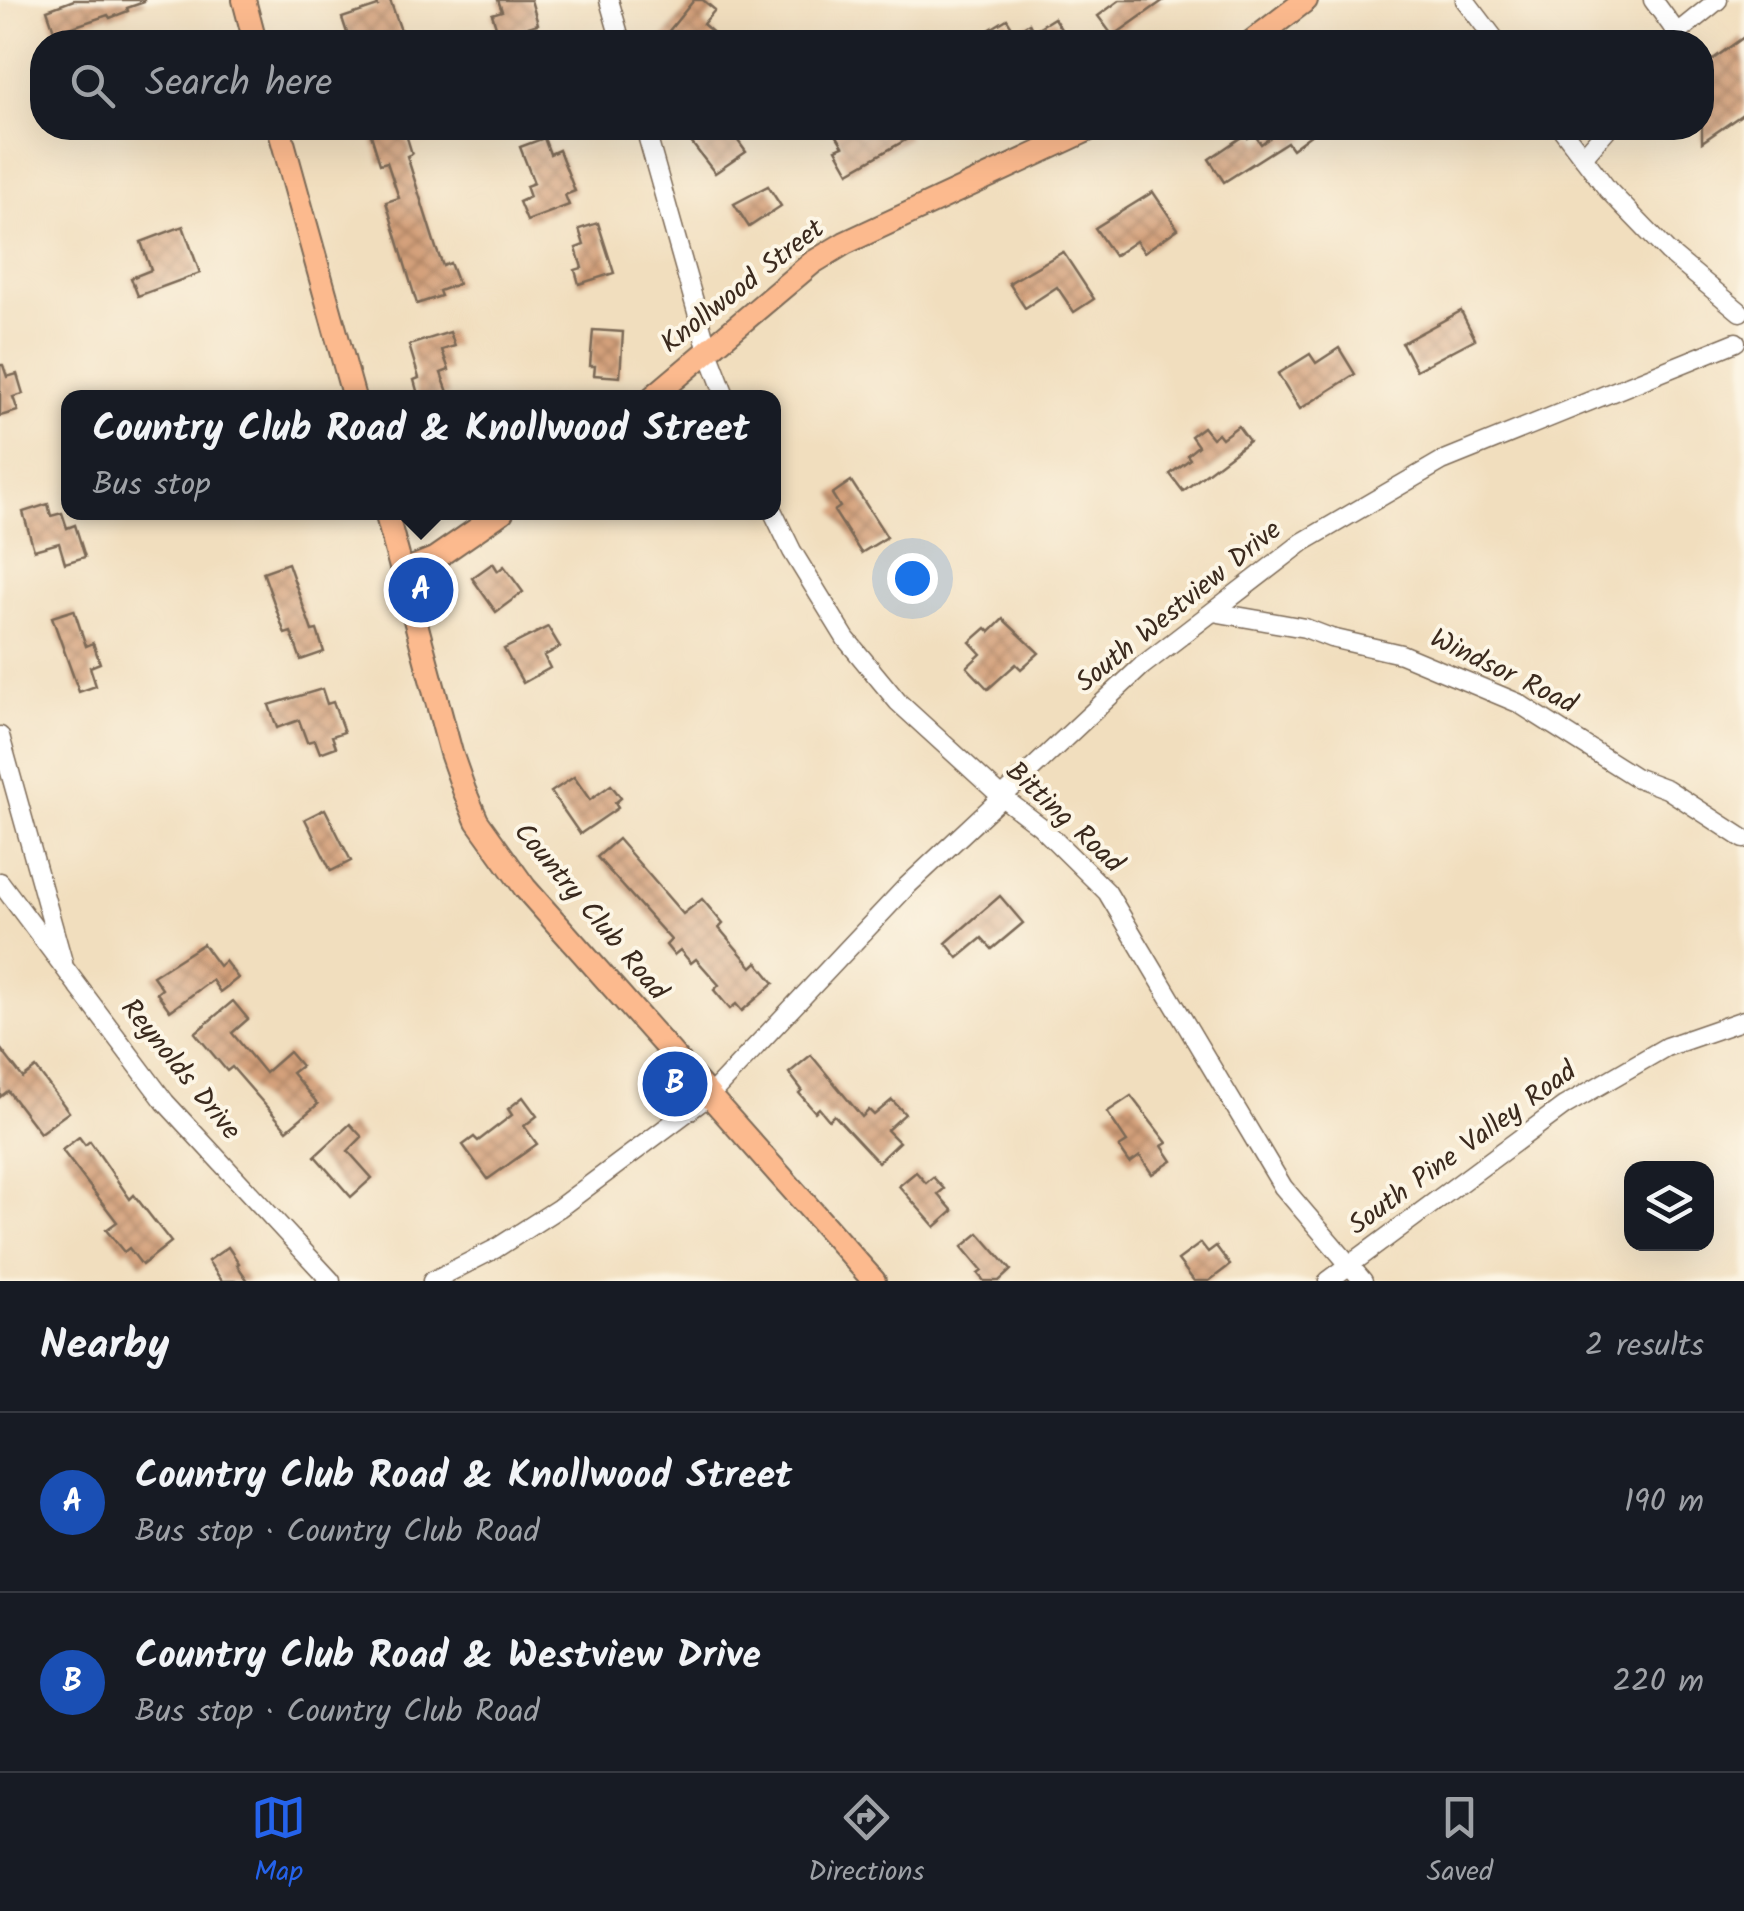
<!DOCTYPE html>
<meta charset="utf-8">
<style>
body{margin:0;font-family:Kalam,sans-serif;background:#242831;color:#f1f3f6}
.controls{position:absolute;right:30px;bottom:30px;display:grid;overflow:hidden;border-radius:20px;box-shadow:0 10px 40px #0002}
.controls button{width:90px;height:90px;display:grid;place-items:center;padding:0;border:0;border-bottom:2px solid #363941;background:#171b24;color:#f1f3f6;font:50px sans-serif}
.you{position:absolute;left:912px;top:578px;width:35px;height:35px;margin:-25px;border:8px solid #fff;border-radius:50%;background:#1a73e8;box-shadow:0 0 0 15px #1a73e833}
.badge{display:grid;place-items:center;width:65px;height:65px;border-radius:50%;background:#2563eb;color:#fff;font-size:32px;font-weight:700}
.pin{position:absolute;translate:-50% -50%;border:5px solid #fff;box-shadow:0 2px 10px #0006}
.popup{position:absolute;left:61px;top:390px;width:720px;height:130px;box-sizing:border-box;display:grid;place-content:center;border-radius:20px;background:#171b24;filter:drop-shadow(0 2px 8px #0005);font-size:32px;white-space:nowrap;color:#9ea1a6}
.popup b{font-size:38px;color:#f1f3f6}
.popup::after{content:'';position:absolute;left:50%;top:100%;margin-left:-20px;border:20px solid transparent;border-top-color:#171b24}
.list{margin:0;padding:0;list-style:none}
h2{display:flex;justify-content:space-between;align-items:center;height:130px;margin:0;padding:0 40px;font-size:42px}
h2 small{font-size:32px;font-weight:400;color:#9ea1a6}
.list li{display:grid;grid-template-columns:65px 1fr auto;gap:30px;align-items:center;box-sizing:border-box;height:180px;padding:0 40px;border-top:2px solid #363941}
.list b{display:block;font-size:38px;white-space:nowrap}
.list p{margin:0;font-size:32px;white-space:nowrap;color:#9ea1a6}
.list em{font-size:32px;font-style:normal;color:#9ea1a6}
.icon{flex:none;width:55px;height:55px;fill:none;stroke:currentColor;stroke-width:2;stroke-linecap:round;stroke-linejoin:round}
.map{position:relative;flex:none;width:1744px;height:1281px;overflow:hidden}
.search{position:absolute;background:#171b24;box-shadow:0 10px 40px #0002;left:30px;right:30px;top:30px;height:110px;display:flex;align-items:center;gap:25px;box-sizing:border-box;padding:0 35px;border-radius:40px;color:#9ea1a6;font-size:38px}
.sheet{height:490px;background:#171b24}
nav{display:flex;justify-content:space-around;align-items:center;box-sizing:border-box;height:140px;border-top:2px solid #363941;background:#171b24;font-size:28px;color:#9ea1a6}
nav a{display:grid;justify-items:center;gap:5px}
nav .on{color:#2563eb}
.map>svg:first-child{display:block}
.building{fill:url(#building-cross-hatch)}
.lines{fill:none;stroke-linecap:round;stroke-linejoin:round}
.minor-casing{stroke:#7b6956;stroke-width:21}
.major-casing{stroke:#7b6956;stroke-width:26}
.minor{stroke:#fff;stroke-width:18}
.major{stroke:#fcba8e;stroke-width:22}
.labels{text-anchor:middle;dominant-baseline:central;stroke-width:8;stroke-linejoin:round;paint-order:stroke}
.street-label{font-size:28px;fill:#3b2a1e;stroke:#fcf5e5}
</style>
<div class="map">
<svg width="1744" height="1281" viewBox="0 0 1744 1281">
<defs>
<pattern id="building-cross-hatch" width="8" height="8" patternUnits="userSpaceOnUse" patternTransform="scale(2.5)"><rect width="8" height="8" fill="#d4a17b"/><path d="M0 0l8 8M0 8l8-8" fill="none" stroke="#ad8364"/></pattern>
</defs>
<rect width="100%" height="100%" fill="#fcf5e5"/>
<filter id="ink" filterUnits="userSpaceOnUse"><feTurbulence type="fractalNoise" baseFrequency=".01" numOctaves="2"/><feDisplacementMap in="SourceGraphic" scale="20" xChannelSelector="R" yChannelSelector="G"/><feConvolveMatrix kernelMatrix="1 2 1 2 8 2 1 2 1" color-interpolation-filters="sRGB"/></filter>
<filter id="wash" filterUnits="userSpaceOnUse"><feTurbulence type="fractalNoise" baseFrequency=".0048" numOctaves="4" result="noise"/><feDisplacementMap in="SourceGraphic" scale="40" xChannelSelector="R" yChannelSelector="G"/><feGaussianBlur stdDeviation="2.25" result="paint"/><feColorMatrix in="noise" values="0 0 0 0 0 0 0 0 0 0 0 0 0 0 0 0 0 1.4 0 .05"/><feComposite in="paint" operator="in"/></filter>
<g filter="url(#wash)">
<rect width="100%" height="100%" fill="#f1debe"/>
<g id="blocks">
<g class="building">
<polygon points="74,0 144,0 144,2 127,8 128,11 110,18 108,15 55,33 47,10"/>
<polygon points="376,0 390,0 405,42 350,42 342,18 378,6"/>
<polygon points="498,0 531,0 538,24 499,36 492,14 502,11"/>
<polygon points="694,0 703,0 715,10 703,24 716,35 710,42 660,42"/>
<polygon points="1120,0 1164,0 1113,36 1098,16"/>
<polygon points="1054,18 1069,42 996,42 989,30 1007,19 1015,32 1029,23 1033,31"/>
<polygon points="1744,37 1744,113 1702,142 1702,67"/>
<polygon points="369,128 404,128 412,154 407,156 436,248 443,266 450,263 458,284 439,291 441,296 417,304 386,202 399,198 387,162 380,164"/>
<polygon points="712,128 751,128 736,138 746,152 715,173 691,142"/>
<polygon points="832,128 858,128 862,135 874,128 903,128 909,138 849,172 836,149 843,146"/>
<polygon points="1276,128 1320,128 1292,149 1287,142 1224,182 1209,159 1246,134 1248,138 1254,134 1261,144 1279,131"/>
<polygon points="544,138 550,154 559,150 575,191 565,195 569,205 527,221 519,202 530,197 526,186 534,183 520,147"/>
<polygon points="768,186 781,206 749,227 734,204"/>
<polygon points="1153,192 1178,229 1144,252 1136,241 1114,256 1095,228"/>
<polygon points="598,223 614,273 579,284 575,270 582,268 576,248 584,245 579,229"/>
<polygon points="183,226 200,273 138,296 131,278 151,270 141,242"/>
<polygon points="1063,252 1094,299 1074,312 1057,287 1025,308 1009,283"/>
<polygon points="1461,311 1475,339 1416,370 1402,343"/>
<polygon points="593,330 623,332 620,377 594,375 595,366 590,366"/>
<polygon points="450,332 455,346 442,350 449,370 441,373 449,395 419,398 414,380 419,378 409,345"/>
<polygon points="1339,348 1355,374 1300,409 1278,374 1310,354 1316,363"/>
<polygon points="0,365 3,365 7,377 17,374 23,394 13,397 18,411 0,416"/>
<polygon points="1238,426 1249,441 1183,491 1170,474 1190,459 1187,455 1198,446 1191,436 1203,427 1212,438 1218,433 1222,438"/>
<polygon points="851,481 887,537 861,553 834,511 840,507 832,494"/>
<polygon points="48,504 51,516 62,513 67,528 75,525 85,557 65,563 59,543 34,550 23,512"/>
<polygon points="288,563 312,631 317,630 324,652 301,660 291,632 285,634 263,572"/>
<polygon points="493,563 498,571 504,566 523,592 496,612 472,578"/>
<polygon points="74,610 86,646 93,643 100,663 90,667 96,686 79,692 52,617"/>
<polygon points="1003,619 1039,653 1021,669 1016,664 988,689 967,667 981,654 970,642 986,628 990,632"/>
<polygon points="548,627 560,647 544,656 550,668 523,683 504,649"/>
<polygon points="322,689 327,704 333,702 344,732 332,736 336,747 320,753 315,740 307,742 299,720 277,728 269,705"/>
<polygon points="574,777 590,800 611,785 621,798 615,803 618,808 580,834 551,792"/>
<polygon points="325,809 351,861 331,871 305,819"/>
<polygon points="618,839 683,914 702,899 723,924 719,928 752,967 757,962 774,983 742,1011 736,1004 730,1009 714,990 719,985 696,959 691,963 680,950 674,955 666,945 671,940 597,857"/>
<polygon points="1000,896 1023,923 992,949 982,938 958,958 946,943"/>
<polygon points="203,944 219,966 225,961 238,978 220,992 212,980 170,1011 157,993 162,989 153,976"/>
<polygon points="233,1001 248,1019 232,1033 265,1073 289,1052 301,1066 292,1073 318,1104 287,1130 232,1067 227,1071 195,1033"/>
<polygon points="0,1048 23,1078 36,1068 69,1112 40,1133 8,1091 0,1097"/>
<polygon points="811,1055 862,1117 869,1110 874,1115 892,1100 905,1114 887,1130 899,1142 878,1162 834,1115 829,1120 819,1108 815,1112 799,1093 802,1090 789,1073"/>
<polygon points="1131,1096 1167,1143 1162,1146 1172,1161 1152,1174 1140,1156 1130,1163 1119,1147 1127,1142 1107,1112"/>
<polygon points="523,1097 537,1116 524,1126 537,1144 488,1179 463,1145 474,1137 478,1141 512,1115 508,1109"/>
<polygon points="350,1124 362,1137 348,1151 372,1178 351,1197 315,1156"/>
<polygon points="79,1137 85,1145 90,1141 130,1199 134,1195 171,1242 142,1265 129,1248 124,1252 106,1230 117,1222 62,1150"/>
<polygon points="916,1172 926,1183 933,1177 944,1189 938,1194 953,1211 935,1227 899,1186"/>
<polygon points="979,1233 1011,1270 999,1281 984,1281 978,1274 982,1271 962,1247"/>
<polygon points="1201,1243 1208,1252 1216,1246 1230,1265 1209,1281 1194,1281 1178,1260"/>
<polygon points="228,1247 239,1263 237,1265 248,1281 222,1281 208,1261"/>
</g>
</g>
</g>
<g filter="url(#ink)">
<use href="#blocks" fill-opacity="0" stroke="#7b6956" stroke-width="2.5"/>
<g class="lines">
<g class="minor-casing">
<g id="minor">
<polyline points="609,0 621,42"/>
<polyline points="1465,0 1497,42"/>
<polyline points="1653,0 1677,33 1672,42"/>
<polyline points="1677,33 1718,0"/>
<polyline points="645,128 708,351 726,398"/>
<polyline points="1561,128 1608,190 1668,252 1740,312"/>
<polyline points="1583,157 1608,128"/>
<polyline points="773,512 792,551 846,639 898,702 1002,797 1040,826 1107,892 1283,1187 1363,1281"/>
<polyline points="1213,612 1305,628 1331,638 1401,654 1518,703 1635,777 1667,789 1744,839"/>
<polyline points="0,736 63,962"/>
<polyline points="0,882 165,1102 331,1281"/>
<polyline points="432,1281 495,1249 559,1208 710,1095 907,886 1142,666 1303,542 1442,461 1736,342"/>
<polyline points="1328,1281 1564,1106 1666,1047 1744,1020"/>
</g>
</g>
<g class="major-casing">
<g id="major">
<polyline points="244,0 255,42"/>
<polyline points="1251,42 1306,0"/>
<polyline points="279,128 354,398"/>
<polyline points="652,398 812,263 845,243 1092,128"/>
<polyline points="386,512 451,753 464,790 477,821 525,888 874,1281"/>
<polyline points="402,572 434,559 502,512"/>
</g>
</g>
<use href="#minor" class="minor"/>
<use href="#major" class="major"/>
</g>
</g>
<g class="labels">
<g class="street-label">
<text transform="translate(743 287) rotate(-38)">Knollwood Street</text>
<text transform="translate(1179 607) rotate(-39)">South Westview Drive</text>
<text transform="translate(1503 672) rotate(26)">Windsor Road</text>
<text transform="translate(1064 818) rotate(43)">Bitting Road</text>
<text transform="translate(590 912) rotate(50)">Country Club Road</text>
<text transform="translate(180 1070) rotate(51)">Reynolds Drive</text>
<text transform="translate(1463 1149) rotate(-36)">South Pine Valley Road</text>
</g>
</g>
</svg>
<div class="controls">
<button><svg class="icon" aria-label="layers" viewBox="0 0 24 24"><path d="M12 4l9 5-9 5-9-5zM3 14l9 5 9-5"/></svg></button>
</div>
<div class="you"></div>
<div class="pin badge" style="left:421px;top:590px;background:#1a4fb4">A</div>
<div class="popup"><b>Country Club Road &amp; Knollwood Street</b>Bus stop</div>
<div class="pin badge" style="left:675px;top:1084px;background:#1a4fb4">B</div>
<div class="search"><svg class="icon" aria-label="search" viewBox="0 0 24 24"><circle cx="10" cy="10" r="6"/><path d="M15 15l6 6"/></svg>Search here</div>
</div>
<section class="sheet">
<h2>Nearby<small>2 results</small></h2>
<ul class="list">
<li><span class="badge" style="background:#1a4fb4">A</span><div><b>Country Club Road &amp; Knollwood Street</b><p>Bus stop · Country Club Road</p></div><em>190 m</em></li>
<li><span class="badge" style="background:#1a4fb4">B</span><div><b>Country Club Road &amp; Westview Drive</b><p>Bus stop · Country Club Road</p></div><em>220 m</em></li>
</ul>
</section>
<nav>
<a class="on"><svg class="icon" aria-label="map" viewBox="0 0 24 24"><path d="M3 6l6-2 6 2 6-2v14l-6 2-6-2-6 2zM9 4v14M15 6v14"/></svg>Map</a>
<a><svg class="icon" aria-label="directions" viewBox="0 0 24 24"><path d="M12 3l9 9-9 9-9-9zM9 14v-3h6M13 9l2 2-2 2"/></svg>Directions</a>
<a><svg class="icon" aria-label="saved" viewBox="0 0 24 24"><path d="M7 4h10v16l-5-4-5 4z"/></svg>Saved</a>
</nav>
